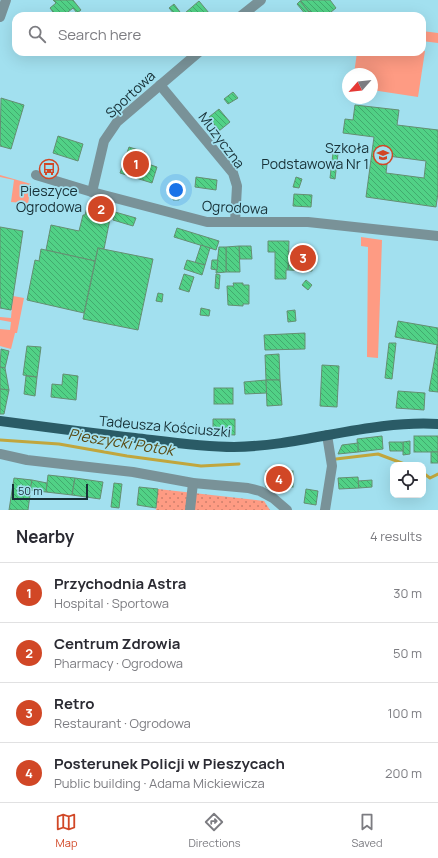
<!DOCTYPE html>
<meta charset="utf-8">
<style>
body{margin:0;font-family:Manrope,sans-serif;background:#f2f2f3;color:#2b2b33}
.controls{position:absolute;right:12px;bottom:12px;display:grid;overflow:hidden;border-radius:8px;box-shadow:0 4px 16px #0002}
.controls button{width:36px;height:36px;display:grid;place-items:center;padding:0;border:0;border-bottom:1px solid #e1e1e2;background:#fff;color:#2b2b33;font:20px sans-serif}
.compass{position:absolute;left:342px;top:68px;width:36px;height:36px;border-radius:50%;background:#fff;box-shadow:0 4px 16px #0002;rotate:243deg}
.scale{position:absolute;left:12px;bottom:10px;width:76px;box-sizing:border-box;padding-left:4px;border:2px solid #183137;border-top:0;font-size:11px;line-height:14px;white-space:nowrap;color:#183137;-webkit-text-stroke:3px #a2e0ef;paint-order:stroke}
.you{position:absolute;left:176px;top:190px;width:14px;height:14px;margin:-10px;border:3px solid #fff;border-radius:50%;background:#1a73e8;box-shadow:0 0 0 6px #1a73e833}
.badge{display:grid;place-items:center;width:26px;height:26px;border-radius:50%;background:#d14726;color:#fff;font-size:13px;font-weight:700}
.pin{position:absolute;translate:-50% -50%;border:2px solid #fff;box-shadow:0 1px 4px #0006}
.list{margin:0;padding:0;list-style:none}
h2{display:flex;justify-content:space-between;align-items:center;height:52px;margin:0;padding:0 16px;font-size:17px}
h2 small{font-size:13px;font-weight:400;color:#7c7c81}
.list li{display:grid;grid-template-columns:26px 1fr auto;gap:12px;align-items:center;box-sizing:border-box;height:60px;padding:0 16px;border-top:1px solid #e1e1e2}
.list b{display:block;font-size:15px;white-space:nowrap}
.list p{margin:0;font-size:13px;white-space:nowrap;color:#7c7c81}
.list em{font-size:13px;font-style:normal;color:#7c7c81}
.icon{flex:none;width:22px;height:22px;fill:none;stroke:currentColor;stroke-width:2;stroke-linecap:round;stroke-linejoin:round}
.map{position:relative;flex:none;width:438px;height:510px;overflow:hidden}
.search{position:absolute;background:#fff;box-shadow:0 4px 16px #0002;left:12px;right:12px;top:12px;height:44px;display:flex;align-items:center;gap:10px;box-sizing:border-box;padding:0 14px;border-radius:12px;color:#7c7c81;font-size:15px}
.sheet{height:292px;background:#fff}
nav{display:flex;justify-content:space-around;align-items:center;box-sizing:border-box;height:56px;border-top:1px solid #e1e1e2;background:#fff;font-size:11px;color:#7c7c81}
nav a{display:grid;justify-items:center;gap:2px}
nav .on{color:#d14726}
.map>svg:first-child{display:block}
.grass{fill:#fe9b83}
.park{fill:url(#park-dots)}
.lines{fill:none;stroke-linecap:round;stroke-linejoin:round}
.stream{stroke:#c1a63d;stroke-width:3}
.building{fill:url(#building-back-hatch);stroke:#648f72;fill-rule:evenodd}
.minor{stroke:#799298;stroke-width:10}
.major{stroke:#2a5b66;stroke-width:10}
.labels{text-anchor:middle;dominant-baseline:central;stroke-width:3.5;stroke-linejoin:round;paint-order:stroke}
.street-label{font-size:14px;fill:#183137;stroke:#a2e0ef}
.poi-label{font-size:14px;fill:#183137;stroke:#a2e0ef;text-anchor:end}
.water-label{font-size:15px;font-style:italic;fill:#5a4b14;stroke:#a2e0ef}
</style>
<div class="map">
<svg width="438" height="510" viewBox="0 0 438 510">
<defs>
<pattern id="park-dots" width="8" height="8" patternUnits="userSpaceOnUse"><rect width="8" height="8" fill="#fe9b83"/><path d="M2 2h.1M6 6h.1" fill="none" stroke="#cd7f6c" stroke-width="1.8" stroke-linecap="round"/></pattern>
<pattern id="building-back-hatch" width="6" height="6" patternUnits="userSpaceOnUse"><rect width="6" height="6" fill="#51d186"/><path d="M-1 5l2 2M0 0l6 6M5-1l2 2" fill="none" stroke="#42aa6e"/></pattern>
</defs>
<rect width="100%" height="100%" fill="#a2e0ef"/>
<g class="grass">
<polygon points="422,31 438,33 438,43 422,41"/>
<polygon points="422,51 425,51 418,97 372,90 372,74 354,74 357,52 422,52"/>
<polygon points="0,175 31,184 27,211 23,212 23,203 11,202 14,180 0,177"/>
<polygon points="361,237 382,240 378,358 367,357 368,247 361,246"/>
<polygon points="13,296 24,298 17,333 15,333 11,349 0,346 0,329 10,330 11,322 0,320 0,317 11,318"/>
</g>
<polygon class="park" points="158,489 264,501 270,510 156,510"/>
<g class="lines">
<g class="stream">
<polyline points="0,440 59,444 127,456 201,466 239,464"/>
<polyline points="336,459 378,454 407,465"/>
<polyline points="423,473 430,478 438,474"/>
</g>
</g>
<g class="building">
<polygon points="53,0 73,0 81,10 77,13 73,8 63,16 56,16 50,8 56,3"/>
<polygon points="302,0 330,0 336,8 326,16 314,16 310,11 309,12 300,1"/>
<polygon points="199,1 209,13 205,16 187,16 185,13"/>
<polygon points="300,1 309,12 306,15 297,4"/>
<polygon points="174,4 180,12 176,16 169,8"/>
<polygon points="233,92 238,98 228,104 224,99"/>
<polygon points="1,98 24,105 11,149 0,146"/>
<path d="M355,105L399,110L397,125L438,130V193L436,207L366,197L374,137L343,133L345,119L353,120ZM388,156L426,161L424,178L386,173Z"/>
<polygon points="219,109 230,122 219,131 209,117"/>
<polygon points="58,136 83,144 78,161 53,153"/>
<polygon points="129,147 145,152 142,162 157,167 152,183 120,173"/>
<polygon points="333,153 338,154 335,179 330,178"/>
<polygon points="196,177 217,180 216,190 195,187"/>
<polygon points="296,177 302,179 299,188 293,187"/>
<polygon points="173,192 180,193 179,200 173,200"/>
<polygon points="294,194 312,195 311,207 293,206"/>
<polygon points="88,204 112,209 104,249 98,248 95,261 46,250 51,225 79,231 83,215 85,215"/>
<polygon points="115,212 136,218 133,226 113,220"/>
<polygon points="0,227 23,231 11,310 0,308 1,298 0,298"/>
<polygon points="177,228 219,241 216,250 174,237"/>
<polygon points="268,241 289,241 288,270 286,270 286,279 275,279 275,252 268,252"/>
<polygon points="201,245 210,248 205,265 195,263"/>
<polygon points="239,246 251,246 252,259 240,259"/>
<polygon points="239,246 240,272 226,272 226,247"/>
<polygon points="219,247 226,247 226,272 216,273"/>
<polygon points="98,248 153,259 138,330 83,319"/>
<polygon points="41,249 95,261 84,313 27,300 35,260 39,261"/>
<polygon points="290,251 313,252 312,271 288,270"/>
<polygon points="187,260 205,265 202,275 184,269"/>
<polygon points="212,260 218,260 217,270 211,269"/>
<polygon points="184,274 194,277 189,292 179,289"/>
<polygon points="216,274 220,275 219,289 215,288"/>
<polygon points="306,280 312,285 308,290 302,285"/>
<polygon points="233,283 243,283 243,285 249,285 249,304 243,304 243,306 228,305 227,286 234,286"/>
<polygon points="158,293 163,294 162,302 156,301"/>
<polygon points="201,308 210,310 209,316 200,315"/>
<polygon points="295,310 296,321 288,322 287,311"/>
<polygon points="398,321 438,328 438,345 395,337"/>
<polygon points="305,333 305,349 265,350 264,335"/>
<polygon points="389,343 396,343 392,379 385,378"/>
<polygon points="437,345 438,345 438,392 429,391"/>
<polygon points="27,346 41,347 37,377 23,375"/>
<polygon points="1,349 9,351 5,368 0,367"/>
<polygon points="279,354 280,380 266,380 265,355"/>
<polygon points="322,365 339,366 337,407 320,406"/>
<polygon points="0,367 5,368 9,390 0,389"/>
<polygon points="63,374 78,376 76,400 51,397 52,384 62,385"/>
<polygon points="26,376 37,377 35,396 24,394"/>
<polygon points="266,380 267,393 245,394 244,382"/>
<polygon points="266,380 280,380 282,405 267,406"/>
<rect x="214" y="388" width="19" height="16"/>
<polygon points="0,389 9,390 4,414 0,414"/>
<polygon points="398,391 425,393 424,410 396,408"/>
<polygon points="213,419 235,419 235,435 213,434"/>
<polygon points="382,436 383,449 358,452 357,439"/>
<rect x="414" y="436" width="24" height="16"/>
<polygon points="410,441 410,454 403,455 403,442"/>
<polygon points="389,442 403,442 403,451 390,451"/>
<polygon points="358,443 358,452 338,454 342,445"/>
<rect x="431" y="452" width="7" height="11"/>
<rect x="266" y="471" width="27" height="16"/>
<polygon points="48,475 75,478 72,495 46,492"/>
<polygon points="358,477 359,488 339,489 338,478"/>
<polygon points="14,478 32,480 28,510 9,510"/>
<polygon points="75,478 103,482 100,499 72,495"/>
<polygon points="32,480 47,483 46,492 30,490"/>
<polygon points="372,480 372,487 359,488 358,481"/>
<polygon points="114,483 122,484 119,508 111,507"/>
<polygon points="139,487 158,489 156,508 137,505"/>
<polygon points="306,489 318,491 316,505 304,503"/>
</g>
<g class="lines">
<g class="minor">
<polyline points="241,16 261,0"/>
<polyline points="0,17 6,0"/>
<polyline points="160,85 233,173 237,186 235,222"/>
<polyline points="36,175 92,192 207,222 308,222 438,236"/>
<polyline points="92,192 104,141 117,122 199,52"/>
<polyline points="0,454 27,460 133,472 193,483 248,488 260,491 273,498 287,510"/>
<polyline points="190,510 193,483"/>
<polyline points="325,510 332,466 327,435"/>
</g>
<path class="major" d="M0,421C45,427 90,433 135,438C168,442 201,447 234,447C303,446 369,420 438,424"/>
</g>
<defs>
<g id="school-ring" transform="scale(1)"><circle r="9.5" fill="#a2e0ef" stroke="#d14726" stroke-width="1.5"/><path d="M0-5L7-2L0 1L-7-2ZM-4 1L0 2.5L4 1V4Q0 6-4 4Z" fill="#d14726"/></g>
<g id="bus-ring" transform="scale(1)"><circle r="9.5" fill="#a2e0ef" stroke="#d14726" stroke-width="1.5"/><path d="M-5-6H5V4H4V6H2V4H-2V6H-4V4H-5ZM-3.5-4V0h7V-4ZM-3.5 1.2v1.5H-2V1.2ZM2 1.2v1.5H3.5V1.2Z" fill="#d14726"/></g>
</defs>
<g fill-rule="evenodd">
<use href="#school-ring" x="383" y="155"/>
<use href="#bus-ring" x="49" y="169"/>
</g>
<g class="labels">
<g class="street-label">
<text transform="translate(130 94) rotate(-43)">Sportowa</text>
<text transform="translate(222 140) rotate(53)">Muzyczna</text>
<text transform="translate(235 207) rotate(3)">Ogrodowa</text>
<text transform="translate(165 426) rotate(5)">Tadeusza Kościuszki</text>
</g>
<g class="poi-label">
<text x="369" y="147">Szkoła<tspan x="369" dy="16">Podstawowa Nr 1</tspan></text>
<text x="49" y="190" text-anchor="middle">Pieszyce<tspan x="49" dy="16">Ogrodowa</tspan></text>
</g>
<g class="water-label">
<text transform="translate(121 442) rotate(9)">Pieszycki Potok</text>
</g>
</g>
</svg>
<div class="controls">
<button><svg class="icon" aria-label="locate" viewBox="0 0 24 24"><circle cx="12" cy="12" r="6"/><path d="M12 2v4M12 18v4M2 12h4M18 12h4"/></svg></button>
</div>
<svg class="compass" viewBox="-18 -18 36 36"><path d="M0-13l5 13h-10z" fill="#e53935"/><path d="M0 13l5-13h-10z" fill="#7c7c81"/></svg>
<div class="scale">50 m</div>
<div class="you"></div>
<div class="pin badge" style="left:136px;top:164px">1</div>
<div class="pin badge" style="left:101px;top:209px">2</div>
<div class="pin badge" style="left:303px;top:258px">3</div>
<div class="pin badge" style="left:279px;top:479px">4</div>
<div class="search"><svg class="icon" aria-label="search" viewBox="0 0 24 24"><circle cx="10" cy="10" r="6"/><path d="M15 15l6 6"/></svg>Search here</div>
</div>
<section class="sheet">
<h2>Nearby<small>4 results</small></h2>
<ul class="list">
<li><span class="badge">1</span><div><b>Przychodnia Astra</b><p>Hospital · Sportowa</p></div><em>30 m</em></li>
<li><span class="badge">2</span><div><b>Centrum Zdrowia</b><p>Pharmacy · Ogrodowa</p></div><em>50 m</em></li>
<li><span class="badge">3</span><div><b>Retro</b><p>Restaurant · Ogrodowa</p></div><em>100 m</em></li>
<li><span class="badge">4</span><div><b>Posterunek Policji w Pieszycach</b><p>Public building · Adama Mickiewicza</p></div><em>200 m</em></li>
</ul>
</section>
<nav>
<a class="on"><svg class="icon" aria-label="map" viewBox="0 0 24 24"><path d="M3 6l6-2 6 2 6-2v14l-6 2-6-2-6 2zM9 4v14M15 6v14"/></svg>Map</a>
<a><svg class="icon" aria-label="directions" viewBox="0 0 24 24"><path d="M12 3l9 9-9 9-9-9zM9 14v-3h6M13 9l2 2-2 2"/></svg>Directions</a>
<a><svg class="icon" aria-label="saved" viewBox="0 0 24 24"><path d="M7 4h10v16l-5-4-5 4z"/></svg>Saved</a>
</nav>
